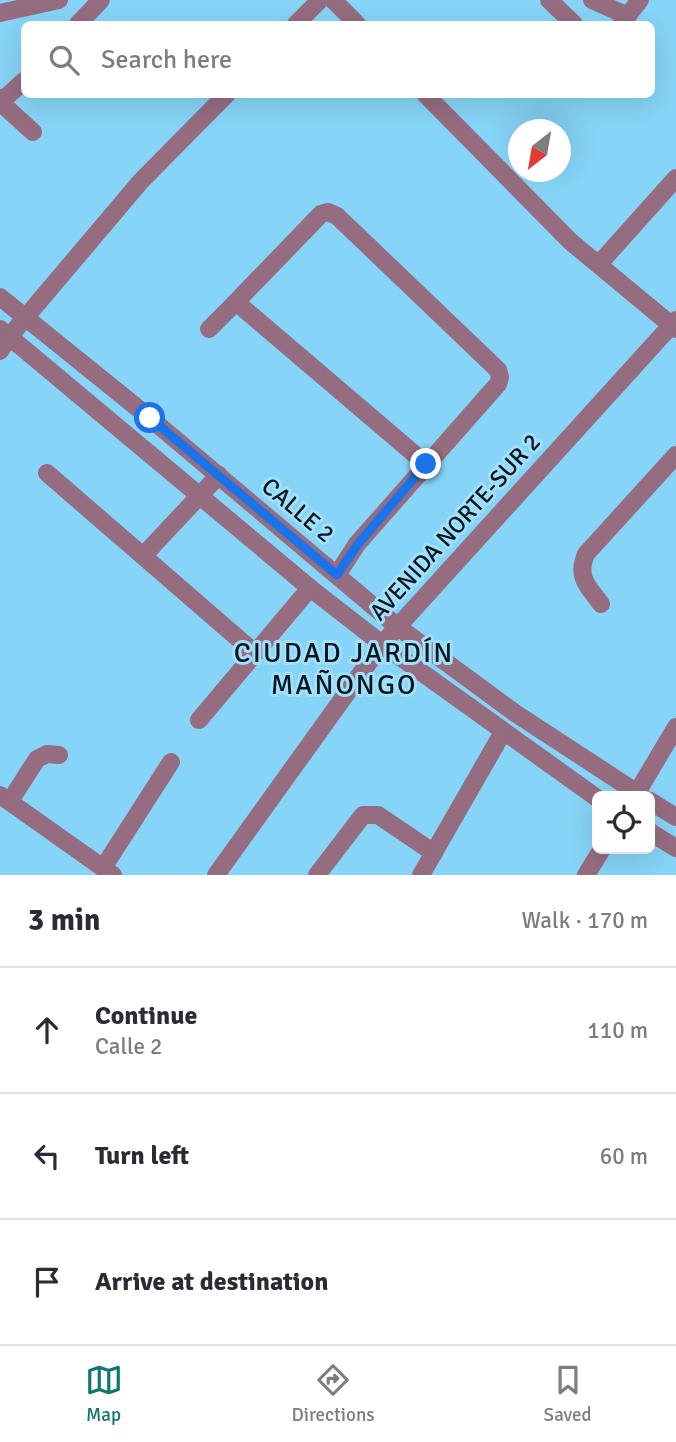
<!DOCTYPE html>
<meta charset="utf-8">
<style>
body{margin:0;font-family:Signika,sans-serif;background:#f7f7f7;color:#2b2b33}
.controls{position:absolute;right:21px;bottom:21px;display:grid;overflow:hidden;border-radius:10px;box-shadow:0 7px 28px #0002}
.controls button{width:63px;height:63px;display:grid;place-items:center;padding:0;border:0;border-bottom:2px solid #e1e1e2;background:#fff;color:#2b2b33;font:35px sans-serif}
.compass{position:absolute;left:508px;top:119px;width:63px;height:63px;border-radius:50%;background:#fff;box-shadow:0 7px 28px #0002;rotate:211deg}
.stop{position:absolute;width:21px;height:21px;margin:-16px;border:5px solid #1a73e8;border-radius:50%;background:#fff}
.stop.end{background:#1a73e8;border-color:#fff;box-shadow:0 2px 7px #0008}
.list{margin:0;padding:0;list-style:none}
h2{display:flex;justify-content:space-between;align-items:center;height:91px;margin:0;padding:0 28px;font-size:30px}
h2 small{font-size:23px;font-weight:400;color:#7c7c81}
.list li{display:grid;grid-template-columns:46px 1fr auto;gap:21px;align-items:center;box-sizing:border-box;height:126px;padding:0 28px;border-top:2px solid #e1e1e2}
.list b{display:block;font-size:26px;white-space:nowrap}
.list p{margin:0;font-size:23px;white-space:nowrap;color:#7c7c81}
.list em{font-size:23px;font-style:normal;color:#7c7c81}
.icon{flex:none;width:38px;height:38px;fill:none;stroke:currentColor;stroke-width:2;stroke-linecap:round;stroke-linejoin:round}
.map{position:relative;flex:none;width:676px;height:875px;overflow:hidden}
.search{position:absolute;background:#fff;box-shadow:0 7px 28px #0002;left:21px;right:21px;top:21px;height:77px;display:flex;align-items:center;gap:18px;box-sizing:border-box;padding:0 24px;border-radius:10px;color:#7c7c81;font-size:26px}
.sheet{height:469px;background:#fff}
nav{display:flex;justify-content:space-around;align-items:center;box-sizing:border-box;height:98px;border-top:2px solid #e1e1e2;background:#fff;font-size:19px;color:#7c7c81}
nav a{display:grid;justify-items:center;gap:4px}
nav .on{color:#0f766e}
.map>svg:first-child{display:block}
.lines{fill:none;stroke-linecap:round;stroke-linejoin:round}
.minor{stroke:#966c81;stroke-width:18}
.route{stroke:#1a73e8;stroke-width:9}
.labels{text-anchor:middle;dominant-baseline:central;stroke-width:6;stroke-linejoin:round;paint-order:stroke}
.street-label{font-size:24px;fill:#00151e;stroke:#a2dffb}
.quarter-label{font-size:28px;letter-spacing:2px;fill:#00151e;stroke:#a2dffb}
</style>
<div class="map">
<svg width="676" height="875" viewBox="0 0 676 875">
<rect width="100%" height="100%" fill="#86d4f7"/>
<g class="lines">
<g class="minor">
<polyline points="333,0 357,24"/>
<polyline points="549,0 574,24"/>
<polyline points="592,0 628,16"/>
<polyline points="0,13 59,0"/>
<polyline points="78,24 101,0"/>
<polyline points="296,24 320,0"/>
<polyline points="621,24 640,0"/>
<polyline points="425,94 571,242 676,329"/>
<polyline points="0,98 5,98 24,81"/>
<polyline points="0,102 33,132"/>
<polyline points="599,264 676,178"/>
<polyline points="0,297 150,418 398,627 515,713 642,796"/>
<polyline points="0,329 310,588 382,644 597,798"/>
<polyline points="209,329 236,302"/>
<polyline points="0,351 9,337 141,181 227,94"/>
<polyline points="47,473 255,653"/>
<polyline points="143,556 219,475"/>
<polyline points="337,575 357,544 498,384 500,377 498,370 337,216 328,212 321,214 236,302 426,464"/>
<path d="M601,604C588,586 576,577 586,554L676,455"/>
<polyline points="199,720 310,588"/>
<polyline points="0,795 113,875"/>
<polyline points="635,796 676,727"/>
<polyline points="10,801 37,759 47,754 59,755"/>
<polyline points="650,801 676,817"/>
<polyline points="650,832 676,848"/>
<polyline points="103,868 171,762"/>
<polyline points="216,875 382,644 676,320"/>
<polyline points="317,875 363,815 378,815 434,853"/>
<polyline points="421,875 503,732"/>
<polyline points="586,875 602,849"/>
</g>
</g>
<g class="lines">
<polyline class="route" points="150,418 337,575 358,544 426,464"/>
</g>
<g class="labels">
<g class="street-label">
<text transform="translate(298 510) rotate(40)">CALLE 2</text>
<text transform="translate(455 527) rotate(-48)">AVENIDA NORTE-SUR 2</text>
</g>
<g class="quarter-label">
<text x="344" y="653">CIUDAD JARDÍN<tspan x="344" dy="32">MAÑONGO</tspan></text>
</g>
</g>
</svg>
<div class="controls">
<button><svg class="icon" aria-label="locate" viewBox="0 0 24 24"><circle cx="12" cy="12" r="6"/><path d="M12 2v4M12 18v4M2 12h4M18 12h4"/></svg></button>
</div>
<svg class="compass" viewBox="-18 -18 36 36"><path d="M0-13l5 13h-10z" fill="#e53935"/><path d="M0 13l5-13h-10z" fill="#7c7c81"/></svg>
<div class="stop" style="left:150px;top:418px"></div>
<div class="stop end" style="left:426px;top:464px"></div>
<div class="search"><svg class="icon" aria-label="search" viewBox="0 0 24 24"><circle cx="10" cy="10" r="6"/><path d="M15 15l6 6"/></svg>Search here</div>
</div>
<section class="sheet">
<h2>3 min<small>Walk · 170 m</small></h2>
<ul class="list">
<li><svg class="icon" aria-label="ahead" viewBox="0 0 24 24"><path d="M12 20V5M6 11l6-6 6 6"/></svg><div><b>Continue</b><p>Calle 2</p></div><em>110 m</em></li>
<li><svg class="icon" aria-label="left" viewBox="0 0 24 24"><path d="M17 20v-9H6M10 6l-5 5 5 5"/></svg><div><b>Turn left</b></div><em>60 m</em></li>
<li><svg class="icon" aria-label="arrive" viewBox="0 0 24 24"><path d="M6 21V4h12l-3 4 3 4H6"/></svg><div><b>Arrive at destination</b></div></li>
</ul>
</section>
<nav>
<a class="on"><svg class="icon" aria-label="map" viewBox="0 0 24 24"><path d="M3 6l6-2 6 2 6-2v14l-6 2-6-2-6 2zM9 4v14M15 6v14"/></svg>Map</a>
<a><svg class="icon" aria-label="directions" viewBox="0 0 24 24"><path d="M12 3l9 9-9 9-9-9zM9 14v-3h6M13 9l2 2-2 2"/></svg>Directions</a>
<a><svg class="icon" aria-label="saved" viewBox="0 0 24 24"><path d="M7 4h10v16l-5-4-5 4z"/></svg>Saved</a>
</nav>
